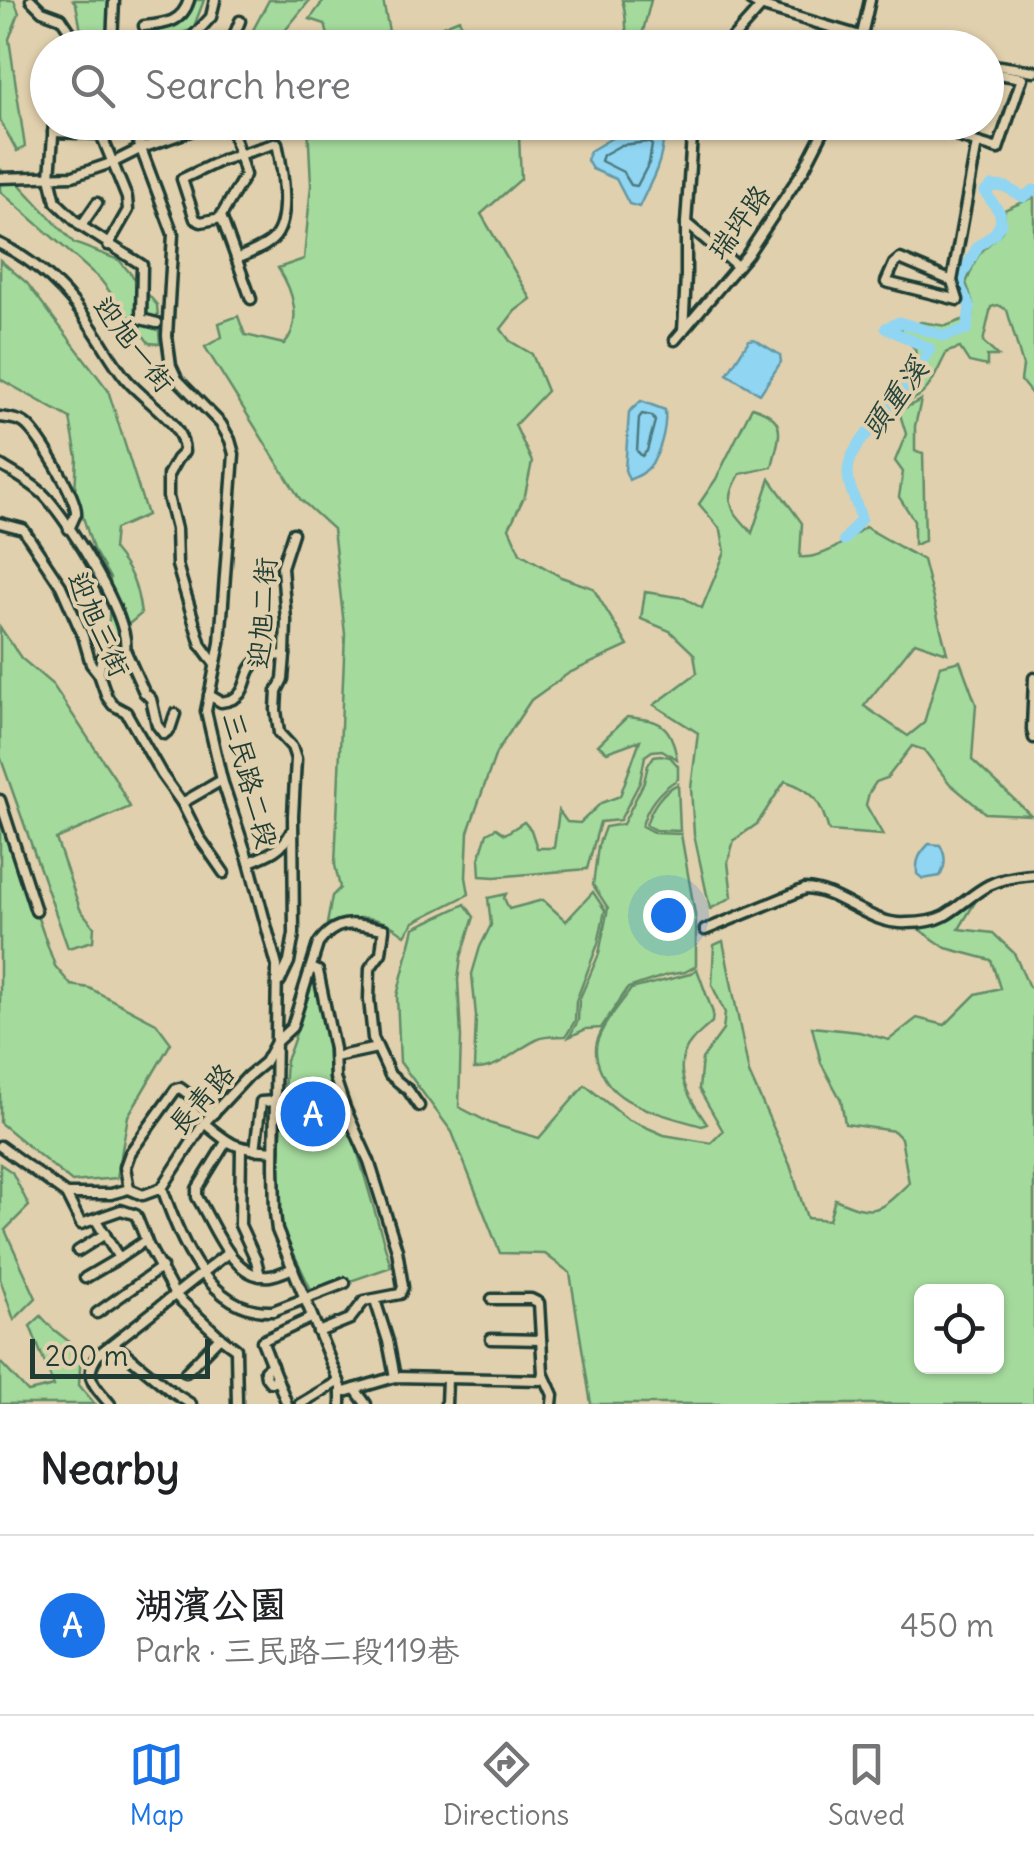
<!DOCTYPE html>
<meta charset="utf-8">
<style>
body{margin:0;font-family:Delius,"LXGW WenKai TC",sans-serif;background:#f6f6f6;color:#202124}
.controls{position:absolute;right:30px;bottom:30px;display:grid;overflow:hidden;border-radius:15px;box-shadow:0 2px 8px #0004}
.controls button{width:90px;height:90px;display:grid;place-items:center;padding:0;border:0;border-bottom:2px solid #e0e0e0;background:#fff;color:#202124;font:50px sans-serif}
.scale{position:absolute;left:30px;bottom:25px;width:180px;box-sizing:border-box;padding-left:10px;border:5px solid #1f3d34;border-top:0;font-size:28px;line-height:35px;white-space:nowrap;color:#1f3d34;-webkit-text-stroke:8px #e1d0ad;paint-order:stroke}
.you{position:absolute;left:668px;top:915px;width:35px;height:35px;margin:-25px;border:8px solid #fff;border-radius:50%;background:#1a73e8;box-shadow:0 0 0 15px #1a73e833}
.badge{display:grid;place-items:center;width:65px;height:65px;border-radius:50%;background:#1a73e8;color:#fff;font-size:32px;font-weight:700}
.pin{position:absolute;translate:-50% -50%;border:5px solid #fff;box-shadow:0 2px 10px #0006}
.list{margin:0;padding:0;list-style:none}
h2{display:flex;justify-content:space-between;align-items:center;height:130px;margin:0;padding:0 40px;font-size:42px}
h2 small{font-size:32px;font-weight:400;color:#757577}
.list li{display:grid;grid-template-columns:65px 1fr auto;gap:30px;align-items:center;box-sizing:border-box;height:180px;padding:0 40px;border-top:2px solid #e0e0e0}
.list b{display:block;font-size:38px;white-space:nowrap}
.list p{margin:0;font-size:32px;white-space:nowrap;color:#757577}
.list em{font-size:32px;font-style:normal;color:#757577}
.icon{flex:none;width:55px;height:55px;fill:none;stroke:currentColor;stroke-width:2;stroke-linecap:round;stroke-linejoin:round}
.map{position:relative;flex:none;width:1034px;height:1404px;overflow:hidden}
.search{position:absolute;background:#fff;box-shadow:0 2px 8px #0004;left:30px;right:30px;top:30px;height:110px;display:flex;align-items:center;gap:25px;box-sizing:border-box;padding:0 35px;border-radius:55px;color:#757577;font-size:38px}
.sheet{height:310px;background:#fff}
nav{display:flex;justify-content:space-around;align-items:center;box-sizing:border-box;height:140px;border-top:2px solid #e0e0e0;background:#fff;font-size:28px;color:#757577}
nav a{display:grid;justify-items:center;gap:5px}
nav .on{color:#1a73e8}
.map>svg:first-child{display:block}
.green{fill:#a5da9d;stroke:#628c68;stroke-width:2.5;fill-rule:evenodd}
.water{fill:#90d5f1;stroke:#6398a5;stroke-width:2.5}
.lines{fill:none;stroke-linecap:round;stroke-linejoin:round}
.shore{stroke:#4c7a80;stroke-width:2.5}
.river{stroke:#90d5f1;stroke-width:11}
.minor-casing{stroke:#1f3d34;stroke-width:15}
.minor{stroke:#e1d0ad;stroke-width:8}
.labels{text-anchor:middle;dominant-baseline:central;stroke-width:8;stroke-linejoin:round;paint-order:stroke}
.street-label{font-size:28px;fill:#1f3d34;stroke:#e1d0ad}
.water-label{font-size:30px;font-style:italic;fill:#25453d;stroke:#e1d0ad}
</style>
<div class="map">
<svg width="1034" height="1404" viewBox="0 0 1034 1404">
<rect width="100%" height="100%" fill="#e1d0ad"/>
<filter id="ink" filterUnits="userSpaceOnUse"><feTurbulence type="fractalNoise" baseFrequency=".01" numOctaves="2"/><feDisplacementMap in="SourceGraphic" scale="20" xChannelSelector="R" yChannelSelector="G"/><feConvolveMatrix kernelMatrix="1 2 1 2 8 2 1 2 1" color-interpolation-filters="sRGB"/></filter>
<g filter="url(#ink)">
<g class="green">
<polygon points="0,0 14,0 19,13 9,39 25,147 17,151 0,120"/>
<polygon points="73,0 113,0 113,30 84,47 76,4"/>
<path d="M196,0H204L193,29L144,47H137V36C166,31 180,25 196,0Z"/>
<polygon points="269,0 310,0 283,33 280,47 244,47"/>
<polygon points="324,0 383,0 392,47 331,47 325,24 310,19"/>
<path d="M622,0H651L639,47H629C624,31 628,17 622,0Z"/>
<polygon points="459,19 473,47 418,47 433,30"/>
<path d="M308,123H512L519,136L521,179L481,214L531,299L515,311L501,329L510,341L532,354L547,391L515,425L532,462L525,495L509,528L520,553L561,577L593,588L628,646L569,673L531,700L496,753L468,832L466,877L469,894L414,922L405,935C377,913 360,915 327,924L332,896L340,888L335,865L345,634L333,529L300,499L205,347L222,337L219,323L238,316L245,335L284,344C303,323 293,290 278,268L304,259L311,185Z"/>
<polygon points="0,169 20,185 74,243 119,260 157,305 160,344 149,343 100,279 0,191"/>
<path d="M1034,197V397L1021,381L1023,366L1007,310L998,305L991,307L983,342L998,356H987V366L969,362L960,348L947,352C930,384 928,404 886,404L916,356L915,349L899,330L921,322L946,326L973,316V303L966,283C971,273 974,260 981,252C997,234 1006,237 1004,210Z"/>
<path d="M0,260L27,283L108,390L147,515L115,529L113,549C132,572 137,584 141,614L110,640L99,645L109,620L110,578L93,549L75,491L77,458L70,418L0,379Z"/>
<polygon points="921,400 915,426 915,451 923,453 925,541 914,545 914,520 899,497 903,472 895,461 906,434 899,411"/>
<path d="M752,407C790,419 779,435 772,467L740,474C722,505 732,509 752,533L770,479L802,523L800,557C825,559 845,541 865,527L923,560L947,653L915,642L864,706L908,736L924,723L940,666L960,661L976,704L972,760L1031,815L985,813L950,784L924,750L912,746L887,778L876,782L869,793L866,805L883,835L829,831C821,802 815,791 785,781L757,824L734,840L728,862L732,897L710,909L694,834L691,788L698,733L654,705L697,673L694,654L670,631L641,619L645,592L684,598L702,608L725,552L721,530L699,504L716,479Z"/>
<polygon points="0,627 21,658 53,685 114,777 130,807 56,839 80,909 94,927 93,941 68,948 0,756"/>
<path d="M627,717C661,721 670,722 677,759L662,750L652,751L645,756L640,782L620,820L600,822L587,869L495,877L480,876L479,859L487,833L496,828L505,834L524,822L531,830L537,848H554L559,811L567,822L580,823L601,803L620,796L640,740L607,752L598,745Z"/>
<path d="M660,755L670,757L678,766V779C660,790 647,805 642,826L655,833L681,834L696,920V966L685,972L667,975L628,988L601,1028L586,1029L569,1037L578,1021L579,1000L599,954L608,908L593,885L598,846L605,827L623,824L644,782L648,765L654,756Z"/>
<path d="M678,784L680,831L655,830L646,825C651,808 662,791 678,784Z"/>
<polygon points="0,811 55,966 71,985 89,988 156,1023 171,1043 128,1116 117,1178 72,1182 0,1123"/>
<path d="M593,892L605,910L598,944L576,1001L575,1021L566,1036C558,1036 548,1036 541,1038C517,1047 501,1070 474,1069L476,1016L472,974L480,947L491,925L488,898L506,894L504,898L509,909L543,900L566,921Z"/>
<path d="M465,904L474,917L461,957L458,980L461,1037L459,1107L492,1124L539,1138L585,1085L627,1119L664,1135L711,1143L723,1131L699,1089L702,1059L723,1030L725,1013L712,985L714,945L723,941L749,1073L790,1165L807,1218L829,1220L835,1199C875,1217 879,1212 909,1183L901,1138L894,1131L845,1124L841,1100L821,1063L812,1027L859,1032L889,1040L917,1018L945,1025L976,994L1000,988L991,960L946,948L917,928L946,919L974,904L959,929L993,933L1014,953L1029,987L1034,988V1404H591L570,1273L545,1254L500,1253L452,1132L400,1062L397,996L414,928ZM922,1292H996V1366H922Z"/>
<path d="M697,969L713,1013L712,1022C702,1032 689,1040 684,1054C675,1078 694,1105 707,1124L702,1126C680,1120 638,1109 621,1096C606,1086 592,1060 597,1042C603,1023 620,1005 631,989L690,974Z"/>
<path d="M314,971L327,1035L329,1082L356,1147L391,1267L313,1294L276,1216L286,1060C299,1032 304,1001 314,971Z"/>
<polygon points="0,1164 12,1172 29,1206 5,1230 36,1298 14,1320 0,1279"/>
<polygon points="41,1316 53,1329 81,1351 79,1385 95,1404 0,1404 0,1362 28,1392 54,1386 30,1326"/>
</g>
<g class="water">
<path d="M647,132H655L663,140C662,165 649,185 639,207L629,204L616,179L592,169L587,160L590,151L617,135Z"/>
<polygon points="754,339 780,355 781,362 760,394 727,374 749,340"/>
<path d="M641,401L665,410C667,428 659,461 644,472C640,476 634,477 629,480L625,470L629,412Z"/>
<path d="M929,844L940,845C946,855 946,866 940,876L923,879L917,874C916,860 919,854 929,844Z"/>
</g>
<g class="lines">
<g class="shore">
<polygon points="648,142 652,145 649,163 637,186 631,185 623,172 601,161 603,155 621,145"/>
<polygon points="642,414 652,416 655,421 647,451 642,456 637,451 639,418"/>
</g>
<path class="river" d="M844,540L861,519C858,505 848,488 848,474C847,447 880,422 895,402C907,385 918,367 930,349L886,328L899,322L945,336L967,329L970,307L960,286L961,277L978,246L994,234L1001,223L1000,213L985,192L992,186L1006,187L1023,197L1034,190"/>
<g class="minor-casing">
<g id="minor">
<polyline points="31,0 42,11 61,18 81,48"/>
<polyline points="750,0 760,6 900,48"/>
<path d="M144,26C165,24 182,23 189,0"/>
<polyline points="108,48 112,42 114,0"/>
<polyline points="160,48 188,42 211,17 215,0"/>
<polyline points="229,48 240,21"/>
<polyline points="724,48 767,0"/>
<polyline points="859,48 870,0"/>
<polyline points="986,64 1034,71"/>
<polyline points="54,122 50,177 56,202 81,226 142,265 141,319 157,323"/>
<polyline points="131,122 173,234 167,336 171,366 177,379 221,424 230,440 234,454 220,643 206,711 222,780 249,862 277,966 274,1166 275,1213 277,1230 341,1387 341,1404"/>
<polyline points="162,122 167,139"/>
<polyline points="230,122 245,175 221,216 251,299"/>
<polyline points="693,122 686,223 737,266"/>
<polyline points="918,122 930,127 933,122"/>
<polyline points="962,122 959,137 998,149 1022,78 986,72"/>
<polyline points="53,132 101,134 127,198 128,210 108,245"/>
<polyline points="0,178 73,176 114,162 142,148 216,122"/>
<path d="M221,218L201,222L195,219L182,179L222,160L277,143C282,166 292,220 273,239C265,248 248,253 237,259"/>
<polyline points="81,226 97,203"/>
<path d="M0,244C39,263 68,291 92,328C104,345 114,365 127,380C145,402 184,422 184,452L177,459L168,475V497L176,529L177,565L201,645L215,664"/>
<polyline points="952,281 958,300 886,282 894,264 900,259 952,281 977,143"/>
<polyline points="683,331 686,276 686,223"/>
<polyline points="675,340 747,255 804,169 828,122"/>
<path d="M0,417C7,418 18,419 24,423C37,431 78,498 76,514C75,516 70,527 69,529"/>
<path d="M0,465C15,474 34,484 46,497C69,522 131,618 125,650C105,648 100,656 99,674"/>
<polyline points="0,523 23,529 61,586 83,636 91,664 99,674 107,697 113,705 126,712 162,775 182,803 222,780"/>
<polyline points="125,650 144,692 151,699 157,725 164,734 170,729 175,714"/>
<polyline points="1034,678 1032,729 1034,738"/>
<path d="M209,695L221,702C254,698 239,673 259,660C267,655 276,656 285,655"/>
<polyline points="0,800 36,911"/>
<polyline points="182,803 199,837 224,873"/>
<path d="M249,862C267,855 282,850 291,832"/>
<path d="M705,930L805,889C840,890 870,926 907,923C919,923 933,922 944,916C960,907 973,893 989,885C1003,878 1018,876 1034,875"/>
<polyline points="311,968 318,971 334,1049 335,1078 345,1108 369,1161 397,1250 403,1287 400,1294 364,1301 350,1319 318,1332"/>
<polyline points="280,981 289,962 294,934 293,816 296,759 292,747 279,733 276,710 277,691 283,679 285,655 286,621 282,567 293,533"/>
<polyline points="335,1057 377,1048"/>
<path d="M204,1123C234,1148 236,1148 274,1151"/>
<path d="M226,1142L197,1189V1197C213,1222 232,1281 270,1276C277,1275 286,1271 293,1268"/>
<path d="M0,1146L66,1194H111L129,1189L143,1195L162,1188L204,1123L248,1076L265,1062L276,1042L292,1027L318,944C337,917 356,924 384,929L381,953L370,968L369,999L373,1038L390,1075L408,1090L419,1106"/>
<polyline points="241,1148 240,1225 256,1260 260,1276"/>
<polyline points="255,1150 261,1102 276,1101"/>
<path d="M162,1188C180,1239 209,1314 273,1311L345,1283"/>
<polyline points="129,1189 125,1167 130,1153 176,1089 180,1088 214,1113"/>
<polyline points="66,1194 81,1224 121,1210 136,1215 148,1245 175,1295 220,1337 186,1372"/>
<polyline points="96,1220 119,1258 146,1240"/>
<polyline points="78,1251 105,1234"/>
<polyline points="85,1278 119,1258"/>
<polyline points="375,1300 388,1341 395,1377"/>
<polyline points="97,1313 162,1267"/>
<polyline points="220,1337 236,1349 237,1404"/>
<polyline points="491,1339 541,1340"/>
<polyline points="114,1344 172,1392 191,1404"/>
<polyline points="272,1365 265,1370 266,1377 270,1382 278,1382"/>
<polyline points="543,1373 553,1395 552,1404"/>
<polyline points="355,1389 366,1404"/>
<polyline points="341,1393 395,1377 541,1380 543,1373 539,1303 531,1299 492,1299"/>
<path d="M110,1404C95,1386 82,1377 98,1355L228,1253"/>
<polyline points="287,1404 262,1341 311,1318"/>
<polyline points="300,1404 339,1381"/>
<polyline points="446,1404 447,1379"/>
</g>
</g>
<use href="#minor" class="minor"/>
</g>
</g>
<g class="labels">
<g class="street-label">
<text transform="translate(739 222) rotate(-54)">瑞坪路</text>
<text transform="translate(134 344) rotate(52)">迎旭一街</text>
<text transform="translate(262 613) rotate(-86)">迎旭二街</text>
<text transform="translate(99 624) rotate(66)">迎旭三街</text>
<text transform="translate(250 780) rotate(75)">三民路二段</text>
<text transform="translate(201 1099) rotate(-49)">長青路</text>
</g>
<g class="water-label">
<text transform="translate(894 398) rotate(-54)">頭重溪</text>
</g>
</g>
</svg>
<div class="controls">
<button><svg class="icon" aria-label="locate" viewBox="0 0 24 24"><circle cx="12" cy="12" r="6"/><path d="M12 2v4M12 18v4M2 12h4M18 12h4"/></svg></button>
</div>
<div class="scale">200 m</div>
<div class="you"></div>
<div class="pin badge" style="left:313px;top:1114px">A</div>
<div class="search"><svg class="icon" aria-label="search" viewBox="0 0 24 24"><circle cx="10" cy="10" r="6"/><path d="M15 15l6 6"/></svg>Search here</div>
</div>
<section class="sheet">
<h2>Nearby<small></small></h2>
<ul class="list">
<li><span class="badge">A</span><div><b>湖濱公園</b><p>Park · 三民路二段119巷</p></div><em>450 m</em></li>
</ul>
</section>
<nav>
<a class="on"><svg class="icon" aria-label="map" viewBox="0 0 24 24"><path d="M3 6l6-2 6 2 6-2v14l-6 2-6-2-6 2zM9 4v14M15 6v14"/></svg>Map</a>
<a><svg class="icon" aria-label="directions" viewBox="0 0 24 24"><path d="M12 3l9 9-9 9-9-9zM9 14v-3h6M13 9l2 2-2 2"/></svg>Directions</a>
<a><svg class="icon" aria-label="saved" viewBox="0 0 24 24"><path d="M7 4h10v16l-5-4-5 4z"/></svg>Saved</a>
</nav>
